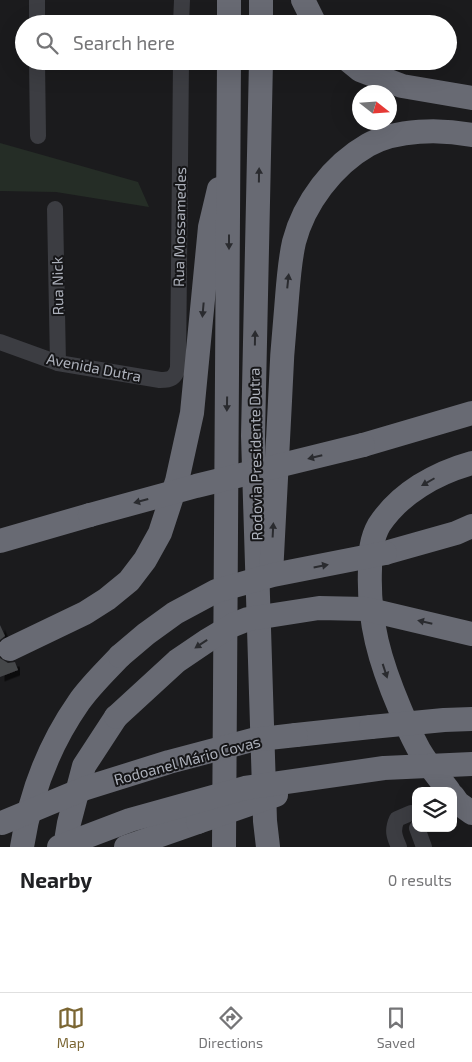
<!DOCTYPE html>
<meta charset="utf-8">
<style>
body{margin:0;font-family:"Exo 2",sans-serif;background:#f2f2f2;color:#202124}
.controls{position:absolute;right:15px;bottom:15px;display:grid;overflow:hidden;border-radius:10px;box-shadow:0 5px 20px #0002}
.controls button{width:45px;height:45px;display:grid;place-items:center;padding:0;border:0;border-bottom:1px solid #e0e0e0;background:#fff;color:#202124;font:25px sans-serif}
.compass{position:absolute;left:352px;top:85px;width:45px;height:45px;border-radius:50%;background:#fff;box-shadow:0 5px 20px #0002;rotate:107deg}
.list{margin:0;padding:0;list-style:none}
h2{display:flex;justify-content:space-between;align-items:center;height:65px;margin:0;padding:0 20px;font-size:21px}
h2 small{font-size:16px;font-weight:400;color:#757577}
.icon{flex:none;width:28px;height:28px;fill:none;stroke:currentColor;stroke-width:2;stroke-linecap:round;stroke-linejoin:round}
.map{position:relative;flex:none;width:472px;height:847px;overflow:hidden}
.search{position:absolute;background:#fff;box-shadow:0 5px 20px #0002;left:15px;right:15px;top:15px;height:55px;display:flex;align-items:center;gap:12px;box-sizing:border-box;padding:0 18px;border-radius:28px;color:#757577;font-size:19px}
.sheet{height:145px;background:#fff}
nav{display:flex;justify-content:space-around;align-items:center;box-sizing:border-box;height:70px;border-top:1px solid #e0e0e0;background:#fff;font-size:14px;color:#757577}
nav a{display:grid;justify-items:center;gap:2px}
nav .on{color:#7b6633}
.map>svg:first-child{display:block}
.green{fill:#252d26}
.building{fill:#45464a;filter:url(#shadow)}
.lines{fill:none;stroke-linecap:round;stroke-linejoin:round}
.minor{stroke:#3c3d42;stroke-width:16}
.highway{stroke:#686a73;stroke-width:24}
.highway-bridge{stroke:#686a73;stroke-width:24}
.oneway{fill:#2a2b2f}
.labels{text-anchor:middle;dominant-baseline:central;stroke-width:4;stroke-linejoin:round;paint-order:stroke}
.street-label{font-size:15px;fill:#aeb2bc;stroke:#161618}
</style>
<div class="map">
<svg width="472" height="847" viewBox="0 0 472 847">
<defs>
<filter id="shadow"><feDropShadow dx="4.5" dy="4.5" stdDeviation="0" flood-color="#0009"/></filter>
</defs>
<rect width="100%" height="100%" fill="#1b1b1d"/>
<polygon class="green" points="0,143 138,182 149,207 56,192 0,191"/>
<g class="building">
<polygon points="0,625 5,636 0,640"/>
<polygon points="0,658 8,663 15,662 18,670 0,677"/>
</g>
<g class="lines">
<g class="minor">
<polyline points="37,0 37,24"/>
<polyline points="181,24 182,0"/>
<polyline points="37,61 38,136"/>
<polyline points="55,209 58,363"/>
<path d="M0,342L58,363L160,380C171,380 175,378 178,368L181,61"/>
<polyline points="417,828 424,847"/>
<path d="M399,847C394,836 392,830 397,819L411,813"/>
</g>
<g class="highway">
<polyline points="229,0 229,24"/>
<polyline points="303,0 315,24"/>
<polyline points="261,24 261,0"/>
<polyline points="261,61 253,436 265,821 268,847"/>
<polyline points="349,61 360,70 402,86 472,98"/>
<polyline points="363,445 472,413"/>
<polyline points="0,541 90,515"/>
<polyline points="385,553 456,533 472,526"/>
<path d="M271,575C274,517 277,459 280,401C281,370 283,340 286,310C288,287 289,264 294,242C304,203 333,165 368,145C397,129 441,129 472,135"/>
<polyline points="10,649 85,613 107,599 129,581 145,560 160,533 177,481 192,413 210,227 219,189"/>
<polyline points="296,735 371,727"/>
<path d="M449,791C438,776 424,761 416,744C410,733 405,721 400,709C380,662 368,622 370,569C370,554 371,539 379,525C400,493 436,473 472,463"/>
<polyline points="453,796 458,803 472,813"/>
<path d="M22,847C30,795 49,745 79,702C91,685 106,671 120,656"/>
<polyline points="65,847 69,823 84,766 116,717"/>
<polyline points="126,847 198,822"/>
<polyline points="224,847 229,61"/>
</g>
<g class="highway-bridge">
<polyline points="90,515 196,486 363,445"/>
<polyline points="120,656 146,634 175,613 216,591 273,575 385,553"/>
<polyline points="116,717 177,661 208,640 233,625 248,619 319,608 366,609 472,634"/>
<polyline points="371,727 444,720 472,719"/>
<polyline points="198,822 276,795"/>
<polyline points="2,823 86,788 169,762 252,740 296,735"/>
<polyline points="59,847 130,820 245,788 384,768 472,764"/>
</g>
</g>
<defs><path id="oneway-solid" d="M-6-.8H1V-3.2L6.5 0L1 3.2V.8H-6Z" transform="scale(1.25)"/></defs>
<g class="oneway">
<use href="#oneway-solid" transform="translate(259 175) rotate(-89)"/>
<use href="#oneway-solid" transform="translate(229 242) rotate(90)"/>
<use href="#oneway-solid" transform="translate(288 281) rotate(-84)"/>
<use href="#oneway-solid" transform="translate(203 310) rotate(95)"/>
<use href="#oneway-solid" transform="translate(255 338) rotate(-89)"/>
<use href="#oneway-solid" transform="translate(227 404) rotate(91)"/>
<use href="#oneway-solid" transform="translate(315 457) rotate(166)"/>
<use href="#oneway-solid" transform="translate(428 482) rotate(150)"/>
<use href="#oneway-solid" transform="translate(141 501) rotate(165)"/>
<use href="#oneway-solid" transform="translate(273 530) rotate(-87)"/>
<use href="#oneway-solid" transform="translate(321 566) rotate(-11)"/>
<use href="#oneway-solid" transform="translate(425 622) rotate(-167)"/>
<use href="#oneway-solid" transform="translate(201 644) rotate(146)"/>
<use href="#oneway-solid" transform="translate(385 671) rotate(72)"/>
</g>
<g class="labels">
<g class="street-label">
<text transform="translate(179 227) rotate(-89)">Rua Mossamedes</text>
<text transform="translate(57 286) rotate(-91)">Rua Nick</text>
<text transform="translate(94 367) rotate(11)">Avenida Dutra</text>
<text transform="translate(255 454) rotate(-91)">Rodovia Presidente Dutra</text>
<text transform="translate(187 760) rotate(-15)">Rodoanel Mário Covas</text>
</g>
</g>
</svg>
<div class="controls">
<button><svg class="icon" aria-label="layers" viewBox="0 0 24 24"><path d="M12 4l9 5-9 5-9-5zM3 14l9 5 9-5"/></svg></button>
</div>
<svg class="compass" viewBox="-18 -18 36 36"><path d="M0-13l5 13h-10z" fill="#e53935"/><path d="M0 13l5-13h-10z" fill="#757577"/></svg>
<div class="search"><svg class="icon" aria-label="search" viewBox="0 0 24 24"><circle cx="10" cy="10" r="6"/><path d="M15 15l6 6"/></svg>Search here</div>
</div>
<section class="sheet">
<h2>Nearby<small>0 results</small></h2>
<ul class="list">
</ul>
</section>
<nav>
<a class="on"><svg class="icon" aria-label="map" viewBox="0 0 24 24"><path d="M3 6l6-2 6 2 6-2v14l-6 2-6-2-6 2zM9 4v14M15 6v14"/></svg>Map</a>
<a><svg class="icon" aria-label="directions" viewBox="0 0 24 24"><path d="M12 3l9 9-9 9-9-9zM9 14v-3h6M13 9l2 2-2 2"/></svg>Directions</a>
<a><svg class="icon" aria-label="saved" viewBox="0 0 24 24"><path d="M7 4h10v16l-5-4-5 4z"/></svg>Saved</a>
</nav>
